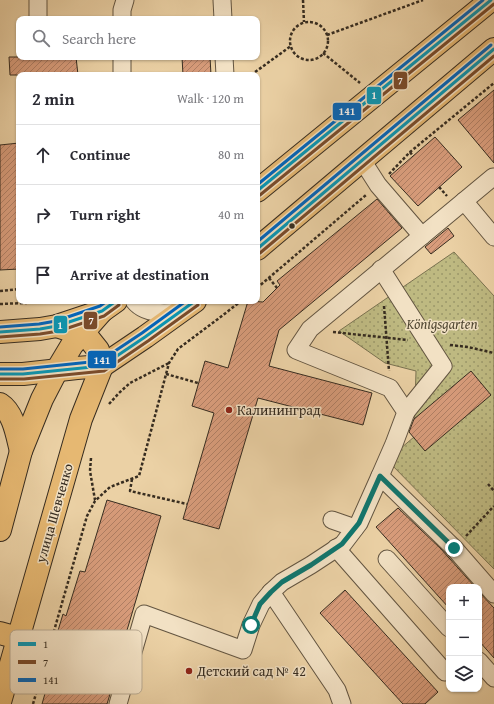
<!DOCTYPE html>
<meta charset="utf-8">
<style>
body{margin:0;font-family:"Gentium Book Plus",serif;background:#f2f2f3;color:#2b2b33}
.controls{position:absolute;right:12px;bottom:12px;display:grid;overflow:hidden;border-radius:8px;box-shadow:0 1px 3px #0004}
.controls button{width:36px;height:36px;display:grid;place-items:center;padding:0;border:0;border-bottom:1px solid #e1e1e2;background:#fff;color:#2b2b33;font:20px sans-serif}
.stop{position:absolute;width:12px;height:12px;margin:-9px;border:3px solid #0f766e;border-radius:50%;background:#fff}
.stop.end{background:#0f766e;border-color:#fff;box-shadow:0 1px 4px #0008}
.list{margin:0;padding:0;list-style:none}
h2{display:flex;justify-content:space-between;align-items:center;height:52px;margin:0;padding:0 16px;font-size:17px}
h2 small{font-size:13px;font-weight:400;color:#7c7c81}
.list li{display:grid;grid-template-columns:26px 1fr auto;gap:12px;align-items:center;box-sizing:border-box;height:60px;padding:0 16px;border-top:1px solid #e1e1e2}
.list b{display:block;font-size:15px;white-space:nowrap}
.list em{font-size:13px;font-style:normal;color:#7c7c81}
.icon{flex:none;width:22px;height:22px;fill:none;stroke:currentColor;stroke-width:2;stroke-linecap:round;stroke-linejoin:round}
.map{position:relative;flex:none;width:494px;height:704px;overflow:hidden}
.search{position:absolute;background:#fff;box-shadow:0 1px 3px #0004;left:16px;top:16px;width:244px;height:44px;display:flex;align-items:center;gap:10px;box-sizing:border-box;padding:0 14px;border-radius:8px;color:#7c7c81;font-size:15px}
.panel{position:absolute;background:#fff;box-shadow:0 1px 3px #0004;left:16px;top:72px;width:244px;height:232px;border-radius:8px}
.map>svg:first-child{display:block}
.park{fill:url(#park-dots);stroke:#7a7250}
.building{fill:url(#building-hatch);stroke:#362c20}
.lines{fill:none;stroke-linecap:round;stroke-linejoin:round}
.minor-casing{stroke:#635541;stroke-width:19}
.major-casing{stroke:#362c20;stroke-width:24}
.path{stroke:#362c20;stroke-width:2.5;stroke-dasharray:3 2;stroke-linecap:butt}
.minor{stroke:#f2e1c4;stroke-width:17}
.major{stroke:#e6b872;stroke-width:22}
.bus-1-casing{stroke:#f2e1c4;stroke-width:6}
.bus-2-casing{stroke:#f2e1c4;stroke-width:6}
.bus-3-casing{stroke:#f2e1c4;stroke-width:6}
.bus-1{stroke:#0896b4;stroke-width:3}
.bus-2{stroke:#7a4b2a;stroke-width:3}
.bus-3{stroke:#0065bd;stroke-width:3}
.route{stroke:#0f766e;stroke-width:5}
.bus-dot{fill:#362c20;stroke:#f2e1c4;stroke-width:1.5}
.poi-dot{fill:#8f2418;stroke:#f2e1c4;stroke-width:1.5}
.labels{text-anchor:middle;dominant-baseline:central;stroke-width:3;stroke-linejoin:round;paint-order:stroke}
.park-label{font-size:14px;font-style:italic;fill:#514833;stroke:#f2e1c4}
.poi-label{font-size:14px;fill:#362c20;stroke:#f2e1c4;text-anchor:start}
.street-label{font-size:14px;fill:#362c20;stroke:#f2e1c4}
.key{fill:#f2e1c4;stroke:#baab93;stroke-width:1}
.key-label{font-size:11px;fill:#362c20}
.line-badge{stroke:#f2e1c4;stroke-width:1.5}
.badge-label{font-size:11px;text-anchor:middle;font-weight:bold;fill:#fff}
</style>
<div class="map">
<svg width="494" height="704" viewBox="0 0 494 704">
<defs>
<pattern id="park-dots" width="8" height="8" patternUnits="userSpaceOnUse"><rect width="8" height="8" fill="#beb981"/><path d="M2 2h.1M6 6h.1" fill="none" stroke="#9b9769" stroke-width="1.8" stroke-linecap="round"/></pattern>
<pattern id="building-hatch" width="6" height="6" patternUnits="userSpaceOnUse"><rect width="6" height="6" fill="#d89c7b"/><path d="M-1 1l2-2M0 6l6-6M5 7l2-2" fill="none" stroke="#b07f64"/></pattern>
</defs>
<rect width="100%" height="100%" fill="#ebd1a5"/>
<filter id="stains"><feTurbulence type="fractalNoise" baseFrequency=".005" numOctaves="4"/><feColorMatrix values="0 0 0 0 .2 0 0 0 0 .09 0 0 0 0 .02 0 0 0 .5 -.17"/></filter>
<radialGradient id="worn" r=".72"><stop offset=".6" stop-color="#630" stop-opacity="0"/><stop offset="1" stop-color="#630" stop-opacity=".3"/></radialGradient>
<polygon class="park" points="454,252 494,296 494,569 387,460 414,437 416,371 385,363 339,331"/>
<g class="building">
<polygon points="9,57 76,57 78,75 10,75"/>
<polygon points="182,57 210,57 211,75 183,75"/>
<polygon points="494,90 494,163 458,120"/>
<polygon points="435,137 462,167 418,206 390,176"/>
<polygon points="19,143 19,269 0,270 0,145"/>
<polygon points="377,199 402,228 279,330 269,366 372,393 363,425 258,398 219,529 183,519 214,413 192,406 205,361 228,368 248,301 263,302 280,285 277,281"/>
<polygon points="448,228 454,236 431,254 425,247"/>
<polygon points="471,371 491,395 425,451 409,432 414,419"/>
<polygon points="107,500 161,516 122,647 124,648 107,704 42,704 50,676 45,674 63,614 66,616 80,571 85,572"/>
<polygon points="398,508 441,549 475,587 449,587 449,608 376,527"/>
<polygon points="345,590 438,692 425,704 403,704 320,613"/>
<polygon points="479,592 494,608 494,658 479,641"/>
</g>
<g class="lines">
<g class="minor-casing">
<g id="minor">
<polyline points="38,0 38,19"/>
<polyline points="222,0 223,19"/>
<polyline points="122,19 122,10 125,0"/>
<polyline points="122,57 122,75"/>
<polyline points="224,57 225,75"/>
<polyline points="362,160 378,185 422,236"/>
<polyline points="464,201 494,237"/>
<polyline points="381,269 443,366 406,412"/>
<path d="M134,301C145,315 165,314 182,311"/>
<polyline points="380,476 394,444 406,412 390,388 296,350 310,329 493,177"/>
<polyline points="332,520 355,528"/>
<polyline points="336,548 445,672"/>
<polyline points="387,559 449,628"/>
<polyline points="271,592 337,690 342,704"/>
<polyline points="479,661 494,678"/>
<polyline points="118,704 144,614 243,650 251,625 261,604 271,592 282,582 311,565 343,544 359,523 380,476 454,548 494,594"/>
</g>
</g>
<g class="major-casing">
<g id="major">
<polyline points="257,191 491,0"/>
<polyline points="257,249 494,49"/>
<polyline points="0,332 40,329 57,326 102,311 116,301"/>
<polyline points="0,374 23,374 77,368 102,366 145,337 195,301"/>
<path d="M0,404C14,413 17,436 21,451"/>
<polyline points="0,530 21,451 42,399 57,370 72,345 102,311"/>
<polyline points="0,633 18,638"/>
<polyline points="0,702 81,419 102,366 98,350 90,340 81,334 57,326"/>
</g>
</g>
<g class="path">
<polyline points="303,0 304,22"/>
<circle cx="309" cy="41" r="19"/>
<polyline points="327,35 423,0"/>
<polyline points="323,53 360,83"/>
<polyline points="251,75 291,46"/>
<polyline points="410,152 413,156"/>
<polyline points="389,174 410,152 494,83"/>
<polyline points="439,187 447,196"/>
<polyline points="269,278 277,288"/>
<polyline points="257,288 366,195"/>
<polyline points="0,291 19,289"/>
<polyline points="0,304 26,303 34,301"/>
<polyline points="384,306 389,371"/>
<polyline points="333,332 408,340"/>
<polyline points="450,345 468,347 494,353"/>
<polyline points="166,374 198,383"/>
<polyline points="109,404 119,393 130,383 169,363"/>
<polyline points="91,458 90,471 95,500"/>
<polyline points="132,479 130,491 187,504"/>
<polyline points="488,484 494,491"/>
<polyline points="466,536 494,506"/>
<polyline points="33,704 87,516 95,501 110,487 139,476 169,363 178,349 218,319 241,301"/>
</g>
<use href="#minor" class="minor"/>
<use href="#major" class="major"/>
<g class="bus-1-casing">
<g id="bus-1">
<polyline points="257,191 491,0"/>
<polyline points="257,249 494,49"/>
<polyline points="0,332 40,329 57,326 102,311 116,301"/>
<polyline points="0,374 23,374 102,366 145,337 195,301"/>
</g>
</g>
<g class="bus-2-casing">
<g id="bus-2">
<polyline points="260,195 494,4"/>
<polyline points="260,253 494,56"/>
<polyline points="0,337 40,334 59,331 104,316 119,305"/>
<polyline points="0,379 24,379 104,371 148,341 198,305"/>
</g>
</g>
<g class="bus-3-casing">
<g id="bus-3">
<polyline points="257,185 483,0"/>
<polyline points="257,242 491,45"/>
<polyline points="0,327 39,324 56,321 100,306 107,301"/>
<polyline points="0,369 23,369 100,361 142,333 186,301"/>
</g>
</g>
<use href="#bus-1" class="bus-1"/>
<use href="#bus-2" class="bus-2"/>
<use href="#bus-3" class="bus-3"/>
</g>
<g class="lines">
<polyline class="route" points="251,625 260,604 271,592 282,582 311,565 342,544 359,523 380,476 454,548"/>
</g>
<circle class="bus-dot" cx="292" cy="226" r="3.5"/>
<g class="poi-dot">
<circle cx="229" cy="410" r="4"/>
<circle cx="189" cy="671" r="4"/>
</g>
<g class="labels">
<g class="park-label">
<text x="442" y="324">Königsgarten</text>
</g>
<g class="poi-label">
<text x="237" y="410">Калининград</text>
<text x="197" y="671">Детский сад № 42</text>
</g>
<g class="street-label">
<text transform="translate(54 513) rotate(-74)">улица Шевченко</text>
</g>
</g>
<rect x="10" y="630" width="132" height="64" rx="6" class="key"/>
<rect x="18" y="642" width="18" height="4" fill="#0896b4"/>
<rect x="18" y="660" width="18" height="4" fill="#7a4b2a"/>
<rect x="18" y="678" width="18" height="4" fill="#0065bd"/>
<g class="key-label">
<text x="43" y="648">1</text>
<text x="43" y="666">7</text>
<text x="43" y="684">141</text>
</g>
<g class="line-badge">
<rect x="393" y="71" width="15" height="19" rx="4" fill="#7a4b2a"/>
<rect x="366" y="86" width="16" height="19" rx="4" fill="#0896b4"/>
<rect x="332" y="102" width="30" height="19" rx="4" fill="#0065bd"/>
<rect x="83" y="311" width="15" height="19" rx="4" fill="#7a4b2a"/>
<rect x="53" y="315" width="15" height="19" rx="4" fill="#0896b4"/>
<rect x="87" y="350" width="30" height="19" rx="4" fill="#0065bd"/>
</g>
<g class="badge-label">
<text x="400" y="84">7</text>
<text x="374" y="99">1</text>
<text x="347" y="115">141</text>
<text x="91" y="324">7</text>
<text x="60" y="329">1</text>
<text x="102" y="364">141</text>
</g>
<rect width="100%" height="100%" filter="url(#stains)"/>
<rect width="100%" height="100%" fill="url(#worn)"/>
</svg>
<div class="controls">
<button>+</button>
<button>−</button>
<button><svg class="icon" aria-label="layers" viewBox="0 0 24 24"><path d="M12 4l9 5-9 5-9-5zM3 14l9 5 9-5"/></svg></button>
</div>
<div class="stop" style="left:251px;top:625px"></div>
<div class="stop end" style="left:454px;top:548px"></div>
<div class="search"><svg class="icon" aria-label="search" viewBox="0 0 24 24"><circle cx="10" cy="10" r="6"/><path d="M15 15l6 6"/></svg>Search here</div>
<section class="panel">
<h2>2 min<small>Walk · 120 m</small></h2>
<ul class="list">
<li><svg class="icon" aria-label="ahead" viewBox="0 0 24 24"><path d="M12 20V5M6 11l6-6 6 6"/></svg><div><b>Continue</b></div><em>80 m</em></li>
<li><svg class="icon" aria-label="right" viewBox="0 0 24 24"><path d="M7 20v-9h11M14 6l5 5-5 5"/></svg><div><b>Turn right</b></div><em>40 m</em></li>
<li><svg class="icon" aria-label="arrive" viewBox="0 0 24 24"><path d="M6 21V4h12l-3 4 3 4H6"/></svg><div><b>Arrive at destination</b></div></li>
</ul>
</section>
</div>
